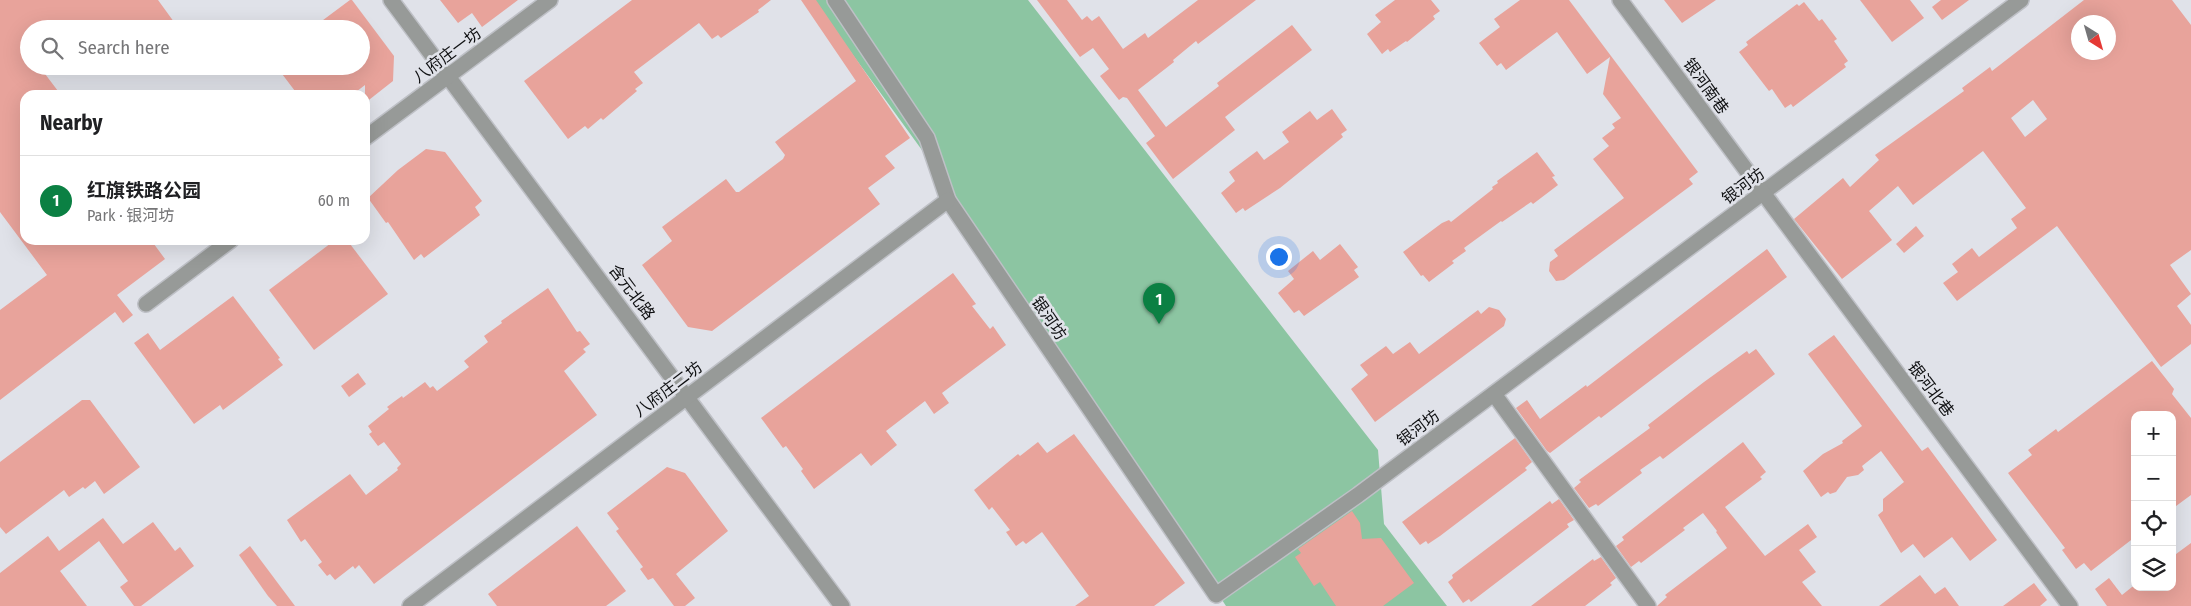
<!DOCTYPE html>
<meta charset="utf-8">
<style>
body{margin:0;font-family:"Fira Sans Condensed","Noto Sans SC",sans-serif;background:#f6f6f6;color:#202124}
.controls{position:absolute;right:15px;bottom:15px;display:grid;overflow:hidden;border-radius:10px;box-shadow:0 5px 20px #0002}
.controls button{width:45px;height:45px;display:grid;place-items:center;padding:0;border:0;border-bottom:1px solid #e0e0e0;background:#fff;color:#202124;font:25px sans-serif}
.compass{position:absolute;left:2071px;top:15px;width:45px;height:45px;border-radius:50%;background:#fff;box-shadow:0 5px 20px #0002;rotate:143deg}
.you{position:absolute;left:1278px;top:256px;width:18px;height:18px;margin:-12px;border:4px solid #fff;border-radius:50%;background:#1a73e8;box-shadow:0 0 0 8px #1a73e833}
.badge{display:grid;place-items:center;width:32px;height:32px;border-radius:50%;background:#0b8043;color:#fff;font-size:16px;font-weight:700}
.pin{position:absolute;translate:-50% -41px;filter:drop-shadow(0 1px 2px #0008)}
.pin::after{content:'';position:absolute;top:26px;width:18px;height:15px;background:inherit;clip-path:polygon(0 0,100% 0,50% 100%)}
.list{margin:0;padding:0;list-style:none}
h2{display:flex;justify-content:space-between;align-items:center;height:65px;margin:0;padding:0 20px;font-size:21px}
h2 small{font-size:16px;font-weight:400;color:#757577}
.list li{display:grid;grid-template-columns:32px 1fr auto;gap:15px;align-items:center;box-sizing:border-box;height:90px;padding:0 20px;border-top:1px solid #e0e0e0}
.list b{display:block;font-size:19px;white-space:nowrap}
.list p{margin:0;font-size:16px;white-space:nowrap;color:#757577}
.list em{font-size:16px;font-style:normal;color:#757577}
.icon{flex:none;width:28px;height:28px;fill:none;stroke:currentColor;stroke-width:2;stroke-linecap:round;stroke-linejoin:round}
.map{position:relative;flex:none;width:2191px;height:606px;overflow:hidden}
.search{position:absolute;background:#fff;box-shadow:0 5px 20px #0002;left:20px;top:20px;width:350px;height:55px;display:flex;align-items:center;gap:12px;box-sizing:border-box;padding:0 18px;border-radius:28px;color:#757577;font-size:19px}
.panel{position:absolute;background:#fff;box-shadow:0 5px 20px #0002;left:20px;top:90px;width:350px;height:155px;border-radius:15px}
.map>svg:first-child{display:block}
.green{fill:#8cc5a2}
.building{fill:#e8a39b;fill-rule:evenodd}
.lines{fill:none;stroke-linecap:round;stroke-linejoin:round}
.minor-casing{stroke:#bec0c6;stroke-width:18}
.minor{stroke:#979a98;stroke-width:15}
.labels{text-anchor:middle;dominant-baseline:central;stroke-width:5;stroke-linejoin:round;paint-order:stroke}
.street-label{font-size:16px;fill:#0e0f11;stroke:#e0e2e9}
</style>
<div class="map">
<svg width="2191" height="606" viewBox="0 0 2191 606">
<rect width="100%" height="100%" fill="#e0e2e9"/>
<polygon class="green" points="813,0 1028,0 1378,450 1384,524 1447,606 1226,606 956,197"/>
<g class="building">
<polygon points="0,0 158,0 174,22 164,29 29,29 29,66 39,66 61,95 25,95 25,240 151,240 165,259 117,295 133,315 123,323 115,312 0,400 0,310 47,275 0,212"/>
<polygon points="350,0 352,0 394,56 393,81 365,103 365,85 352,95 298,95 276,66 361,66 361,29 311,29"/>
<polygon points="440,0 518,0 482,27 472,13 458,23"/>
<polygon points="632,0 771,0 758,10 759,12 721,38 718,35 712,39 699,23 634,72 643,83 635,89 637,91 603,120 601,118 588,129 585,126 568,139 524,81"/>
<polygon points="801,0 816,0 910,138 885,156 895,168 868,188 880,204 712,331 688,327 642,265 672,241 662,227 726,179 736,192 739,192 783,159 785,155 775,142 856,81"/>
<polygon points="1037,0 1067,0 1082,20 1087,16 1092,21 1099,16 1123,49 1145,33 1148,38 1198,0 1256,0 1198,44 1196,41 1173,60 1174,62 1138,90 1166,127 1219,86 1217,83 1292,25 1312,50 1225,117 1235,130 1173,179 1146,143 1155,136 1127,98 1123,97 1119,100 1100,76 1109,69 1093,48 1080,57"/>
<polygon points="1395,0 1431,0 1440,11 1433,16 1435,19 1407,42 1406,41 1390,52 1388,49 1382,54 1367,34 1381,22 1375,15"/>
<polygon points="1520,0 1569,0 1698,172 1689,179 1693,184 1564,280 1556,281 1549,271 1550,262 1558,256 1554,250 1624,198 1593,159 1609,146 1602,138 1615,128 1612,124 1621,118 1603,94 1610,57 1587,74 1557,32 1506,70 1501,63 1497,66 1479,43 1500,27 1494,19"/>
<polygon points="1664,0 1716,0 1682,23"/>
<polygon points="1860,0 1910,0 1924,18 1892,42"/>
<polygon points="1941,0 1969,0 1942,20 1932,7"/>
<path d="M2084,0H2172L2191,25V250L2170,265L2191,294L2177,306L2191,325V344L2161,367L2057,226L1957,301L1943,283L1958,272L1952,264L1972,248L1979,257L2017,228L2011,219L2026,208L1983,151L1913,205L1898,186L1869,211L1892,240L1842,279L1794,219L1843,178L1850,187L1879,160L1875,155L1964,91L1962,88L1990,67L1992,71ZM2078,22H2108V52H2078ZM2033,100L2047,119L2025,137L2011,118Z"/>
<polygon points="1804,2 1819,21 1822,19 1837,39 1834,41 1848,61 1844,64 1846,67 1793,107 1791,104 1785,108 1772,89 1769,91 1739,52 1748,45 1746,42 1797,4 1799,6"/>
<polygon points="1332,109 1347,130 1341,134 1343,137 1280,188 1245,211 1243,208 1236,213 1221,193 1235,181 1229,172 1257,151 1264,160 1289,142 1282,132 1310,111 1317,120"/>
<polygon points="426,149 445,152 482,201 475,207 480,215 424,258 421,254 414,260 388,222 386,223 368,198 398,170"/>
<polygon points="1537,152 1555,176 1552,177 1558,185 1533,204 1531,202 1502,222 1501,221 1464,248 1466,251 1452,261 1454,263 1429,282 1423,275 1421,276 1403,252 1442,223 1449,220 1451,222 1493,189 1492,187 1498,183 1497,181"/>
<polygon points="1916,226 1924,236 1904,253 1896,244"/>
<polygon points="335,240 347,240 388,294 314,350 269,290"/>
<polygon points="1340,244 1358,267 1354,270 1359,277 1304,316 1299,310 1294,313 1278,293 1294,279 1288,271 1313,251 1320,260"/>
<polygon points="1767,249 1787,277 1601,418 1599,416 1550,453 1547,451 1516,408 1527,400 1540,419 1586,385 1587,387"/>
<polygon points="953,273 976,304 972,306 990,329 993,326 1006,345 942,393 949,403 934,414 925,401 886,431 897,445 871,466 861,453 814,489 801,471 803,469 786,446 783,448 761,418"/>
<polygon points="548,288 577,332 580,331 590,344 583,349 586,352 564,371 597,415 374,584 359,565 355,569 353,566 335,580 330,574 327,576 318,565 322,562 305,539 301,542 287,520 350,474 366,495 398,470 397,468 401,464 384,442 378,446 369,434 372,432 368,426 389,409 387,407 395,401 402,396 403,398 425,382 430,388 433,386 437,391 469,367 464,361 488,342 484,336 502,323 501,321"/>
<polygon points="233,296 280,358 278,359 283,365 223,410 220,405 194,424 134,343 148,333 160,350"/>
<polygon points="1489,307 1499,310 1506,319 1504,326 1375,422 1351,389 1368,375 1360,365 1386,346 1393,354 1410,342 1419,354 1478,310 1481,314"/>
<polygon points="1834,335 1922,451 1928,447 1997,540 1970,561 1952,537 1924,558 1913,544 1901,553 1878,515 1883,511 1883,499 1904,482 1881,451 1862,466 1864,470 1858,475 1847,477 1836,492 1830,494 1828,492 1821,497 1803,471 1823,454 1843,443 1842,441 1862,426 1808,354"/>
<polygon points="1756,349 1775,374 1663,459 1660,456 1640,470 1642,473 1598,506 1596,504 1589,508 1574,488 1581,482 1579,480 1650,428 1648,425 1704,382 1747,351 1749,354"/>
<polygon points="2152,361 2174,389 2172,394 2191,418 2191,495 2172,509 2172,415 2135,415 2135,537 2091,571 2084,563 2076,569 2062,550 2065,548 2008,473 2032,455 2028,450 2056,429 2058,432"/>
<polygon points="358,373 366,384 349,397 341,386"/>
<polygon points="82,400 90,400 140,467 104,494 95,481 85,489 83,487 69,497 64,490 6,534 0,527 0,462"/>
<polygon points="1074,434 1185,583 1154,606 1075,606 1089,596 1042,532 1026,544 1023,541 1016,546 1006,532 1010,530 992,507 989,510 974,490 1018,454 1020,456 1038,442 1047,453"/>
<polygon points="1515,438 1532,462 1525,468 1527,470 1440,536 1428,544 1426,541 1420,545 1402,522"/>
<polygon points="1743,442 1766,472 1760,477 1762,479 1725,507 1765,556 1808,524 1817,537 1799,550 1816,572 1802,582 1822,606 1657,606 1667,597 1665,595 1727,548 1716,532 1717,531 1703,513 1683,528 1685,530 1641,563 1639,561 1631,567 1616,546 1624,540 1622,537"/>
<polygon points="667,467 685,473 728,531 676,574 695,598 685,606 674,606 653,578 648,580 640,569 643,567 616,531 619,529 607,513"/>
<polygon points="1559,499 1574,520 1567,524 1569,527 1471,602 1469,599 1463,603 1448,582 1453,578 1452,575 1550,501 1552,504"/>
<polygon points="1352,511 1360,523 1362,539 1381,538 1414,583 1383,606 1336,606 1320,582 1314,586 1295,557 1301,553 1298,549"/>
<polygon points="103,518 123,544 153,522 175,551 180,547 194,566 141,606 134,606 120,587 128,581 99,541 60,571 87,606 0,606 0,573 48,536 59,551"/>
<polygon points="577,526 626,591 606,606 497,606 488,594"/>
<polygon points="2191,543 2191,606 2107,606 2095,589 2109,578 2122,595 2132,587 2172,587 2172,557"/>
<polygon points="250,546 295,606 277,606 268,596 239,555"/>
<polygon points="1601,557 1616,578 1610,583 1612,585 1585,606 1531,606 1593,559 1594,561"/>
<polygon points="1920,575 1935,594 1945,587 1959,606 1879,606"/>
<polygon points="2034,583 2047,600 2040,606 2003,606"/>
</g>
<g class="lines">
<g class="minor-casing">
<g id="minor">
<polyline points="391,0 842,606"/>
<polyline points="835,0 927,138 948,200 1216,595 1358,495 2021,0"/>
<polyline points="1620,0 2070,606"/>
<polyline points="365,138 550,0"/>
<polyline points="146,304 231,240"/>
<polyline points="1494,394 1648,606"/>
<polyline points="410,606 948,200"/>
</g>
</g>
<use href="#minor" class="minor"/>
</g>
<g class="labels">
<g class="street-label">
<text transform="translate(447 55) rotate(-37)">八府庄一坊</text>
<text transform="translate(1706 86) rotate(54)">银河南巷</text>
<text transform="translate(1743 186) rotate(-37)">银河坊</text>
<text transform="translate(632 292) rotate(53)">含元北路</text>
<text transform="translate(1049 318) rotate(56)">银河坊</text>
<text transform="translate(668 389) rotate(-37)">八府庄二坊</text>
<text transform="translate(1931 389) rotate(53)">银河北巷</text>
<text transform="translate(1418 428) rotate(-37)">银河坊</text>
</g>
</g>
</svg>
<div class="controls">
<button>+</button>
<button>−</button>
<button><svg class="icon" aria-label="locate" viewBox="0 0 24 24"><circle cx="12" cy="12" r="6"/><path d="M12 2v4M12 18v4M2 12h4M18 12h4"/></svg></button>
<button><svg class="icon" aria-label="layers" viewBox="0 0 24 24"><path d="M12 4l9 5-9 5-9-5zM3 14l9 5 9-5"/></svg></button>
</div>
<svg class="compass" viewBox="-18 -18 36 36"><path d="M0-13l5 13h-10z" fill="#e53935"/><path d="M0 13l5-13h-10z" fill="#757577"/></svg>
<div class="you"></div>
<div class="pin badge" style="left:1159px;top:324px">1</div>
<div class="search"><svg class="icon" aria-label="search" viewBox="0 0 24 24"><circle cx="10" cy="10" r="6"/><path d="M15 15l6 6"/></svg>Search here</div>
<section class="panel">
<h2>Nearby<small></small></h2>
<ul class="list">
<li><span class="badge">1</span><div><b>红旗铁路公园</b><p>Park · 银河坊</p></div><em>60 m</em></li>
</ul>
</section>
</div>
